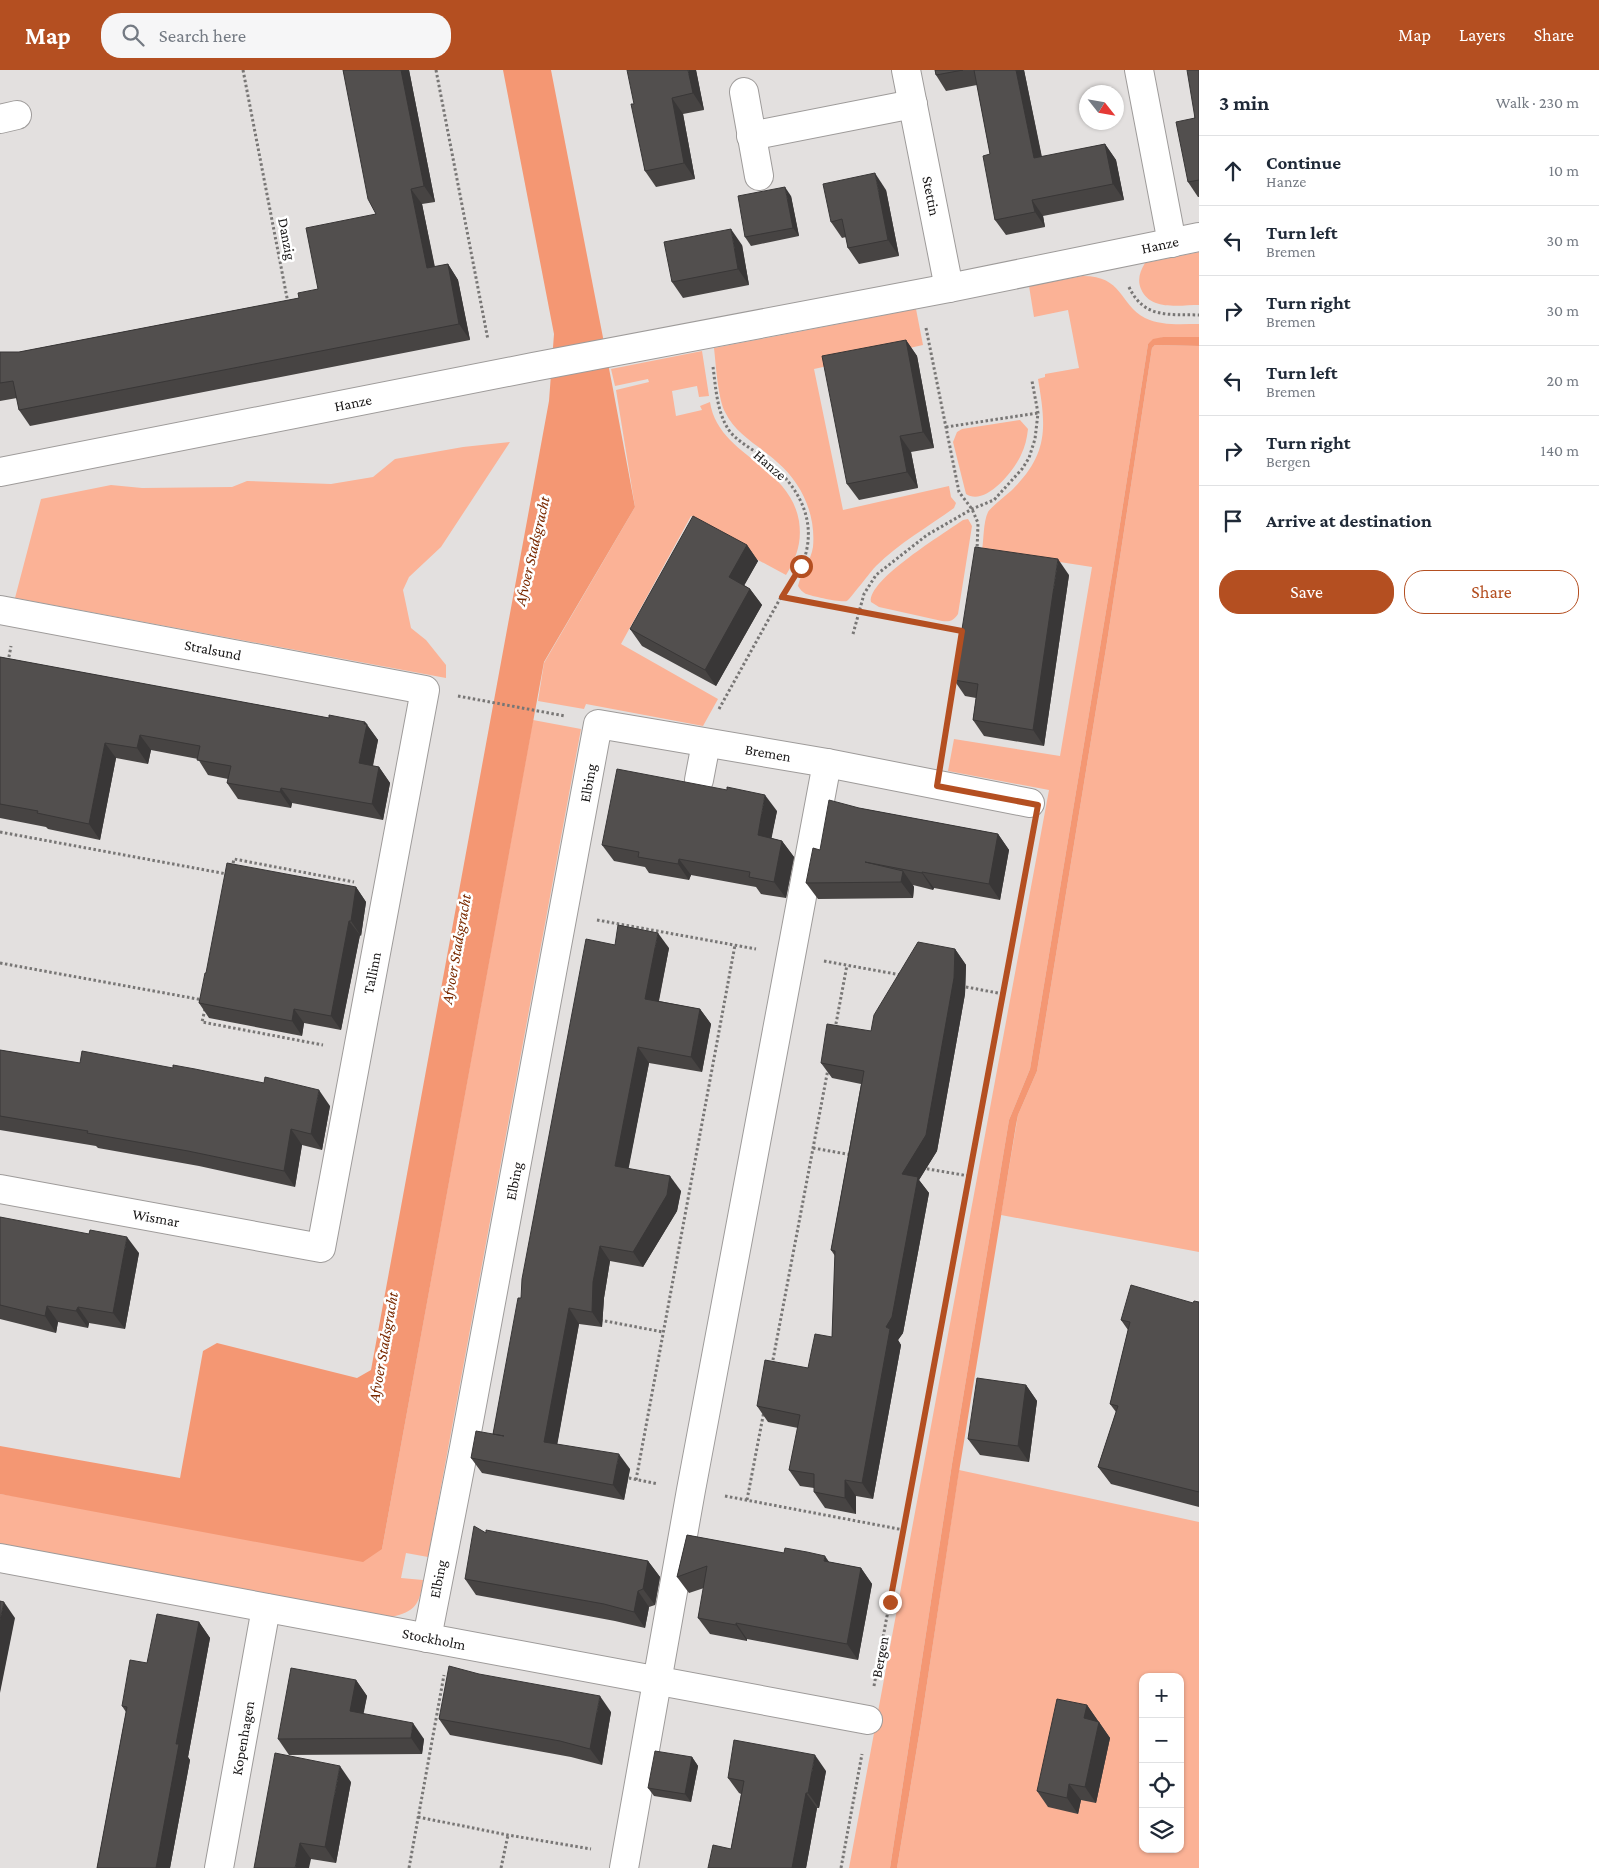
<!DOCTYPE html>
<meta charset="utf-8">
<style>
body{margin:0;font-family:"Crimson Pro",serif;background:#f6f6f7;color:#1f2937}
.controls{position:absolute;right:15px;bottom:15px;display:grid;overflow:hidden;border-radius:10px;box-shadow:0 1px 4px #0004}
.controls button{width:45px;height:45px;display:grid;place-items:center;padding:0;border:0;border-bottom:1px solid #e0e1e3;background:#fff;color:#1f2937;font:25px sans-serif}
.compass{position:absolute;left:1079px;top:15px;width:45px;height:45px;border-radius:50%;background:#fff;box-shadow:0 1px 4px #0004;rotate:121deg}
.stop{position:absolute;width:15px;height:15px;margin:-11px;border:4px solid #b44f21;border-radius:50%;background:#fff}
.stop.end{background:#b44f21;border-color:#fff;box-shadow:0 1px 5px #0008}
.list{margin:0;padding:0;list-style:none}
h2{display:flex;justify-content:space-between;align-items:center;height:65px;margin:0;padding:0 20px;font-size:21px}
h2 small{font-size:16px;font-weight:400;color:#747a83}
.list li{display:grid;grid-template-columns:32px 1fr auto;gap:15px;align-items:center;box-sizing:border-box;height:70px;padding:0 20px;border-top:1px solid #e0e1e3}
.list b{display:block;font-size:19px;white-space:nowrap}
.list p{margin:0;font-size:16px;white-space:nowrap;color:#747a83}
.list em{font-size:16px;font-style:normal;color:#747a83}
.actions{display:flex;gap:10px;padding:15px 20px}
.actions a{flex:1;padding:11px 0;border:1px solid #b44f21;border-radius:20px;text-align:center;font-size:18px;color:#b44f21}
.actions .main{background:#b44f21;color:#fff}
.icon{flex:none;width:28px;height:28px;fill:none;stroke:currentColor;stroke-width:2;stroke-linecap:round;stroke-linejoin:round}
.map{position:relative;flex:none;width:1199px;height:1798px;overflow:hidden}
header{display:flex;align-items:center;gap:30px;box-sizing:border-box;height:70px;padding:0 25px;background:#b44f21;color:#fff}
header strong{font-size:24px}
nav{display:flex;gap:28px;margin-inline-start:auto;font-size:18px}
.search{width:350px;height:45px;background:#f6f6f7;display:flex;align-items:center;gap:12px;box-sizing:border-box;padding:0 18px;border-radius:20px;color:#747a83;font-size:19px}
main{display:flex}
aside{flex:1;background:#fff}
.map>svg:first-child{display:block}
.green{fill:#fbb296;fill-rule:evenodd}
.water{fill:#f49773}
.lines{fill:none;stroke-linecap:round;stroke-linejoin:round}
.minor-casing{stroke:#9e9b9a;stroke-width:30}
.path{stroke:#787675;stroke-width:3;stroke-dasharray:2.5 2.5;stroke-linecap:butt}
.minor{stroke:#fff;stroke-width:28}
.wall{fill:#474443}
.shaded-wall{fill:#393737}
.building{fill:#524f4e;stroke:#393737}
.route{stroke:#b44f21;stroke-width:6}
.labels{text-anchor:middle;dominant-baseline:central;stroke-width:5;stroke-linejoin:round;paint-order:stroke}
.street-label{font-size:15px;fill:#1a1818;stroke:#fff}
.water-label{font-size:16px;font-style:italic;fill:#7a2a00;stroke:#fff}
</style>
<header>
<strong>Map</strong>
<div class="search"><svg class="icon" aria-label="search" viewBox="0 0 24 24"><circle cx="10" cy="10" r="6"/><path d="M15 15l6 6"/></svg>Search here</div>
<nav><a>Map</a><a>Layers</a><a>Share</a></nav>
</header>
<main>
<div class="map">
<svg width="1199" height="1798" viewBox="0 0 1199 1798">
<rect width="100%" height="100%" fill="#e3e0df"/>
<g class="green">
<path d="M1199,182V235C1180,235 1150,241 1141,219C1137,210 1140,201 1145,193Z"/>
<path d="M1083,206C1123,206 1119,234 1145,248C1161,256 1181,254 1199,254V267H1163L1148,274L1113,499L1030,999L1009,1050L952,1394L890,1798H849L1049,720L948,701L954,669L1060,686L1092,497L982,480C984,469 983,453 988,442C990,438 1008,424 1013,419C1049,383 1046,356 1038,309L1045,307V304L1079,298L1068,240L1034,247L1029,216Z"/>
<path d="M916,239L923,275L814,299L843,440L949,416L951,427L956,433L954,438C928,457 899,473 876,496C871,501 850,529 847,531C841,533 812,526 806,524C802,522 800,519 798,516C801,502 811,491 813,477C816,445 802,413 777,392C760,376 736,365 725,342C718,328 716,296 714,278Z"/>
<polygon points="1155,275 1199,276 1199,1182 1001,1145 1018,1045 1037,1001 1107,572 1152,278"/>
<path d="M702,281L709,326L699,327L697,316L672,321L676,346L702,340L700,336L710,332C718,386 789,394 799,451C802,472 797,487 786,505L723,471L725,465L691,446L621,574L718,629L703,656L586,634L584,639L538,631L544,593L635,437L616,320L649,312L648,309L615,316L611,299Z"/>
<path d="M1020,350L1028,359C1027,368 1025,377 1021,385C1014,401 985,437 966,424L953,372L957,362L962,359Z"/>
<polygon points="510,372 441,477 409,507 403,520 411,558 426,570 446,595 446,608 15,528 41,429 111,415 142,418 232,417 247,411 331,414 373,407 395,389 463,377"/>
<path d="M968,449L972,456L958,544C953,551 950,552 942,551L879,537L871,532C867,510 945,463 963,450Z"/>
<path d="M533,650L581,659L428,1487L406,1483L401,1508L423,1510C420,1534 415,1542 391,1547L0,1474V1424L382,1479Z"/>
<path d="M959,1400L1199,1452V1798H897L921,1653ZM1143,1607H1180V1779H1143Z"/>
</g>
<g class="water">
<polygon points="503,0 551,0 613,319 635,437 544,592 382,1479 363,1492 0,1424 0,1376 180,1408 203,1281 217,1273 357,1308 371,1300 549,331 554,264"/>
<polygon points="1163,267 1199,267 1199,276 1155,275 1152,278 1107,572 1037,1001 1018,1045 1016,1055 958,1408 921,1653 897,1798 890,1798 952,1394 1009,1050 1030,999 1113,499 1148,274 1153,269"/>
</g>
<g class="lines">
<g class="minor-casing">
<g id="minor">
<polyline points="906,0 949,218"/>
<polyline points="1139,0 1172,173"/>
<polyline points="744,22 759,106"/>
<polyline points="0,49 17,45"/>
<polyline points="751,66 913,34"/>
<polyline points="0,402 533,297 949,218 1199,167"/>
<polyline points="0,540 425,620 321,1178 0,1119"/>
<polyline points="699,710 706,673"/>
<polyline points="0,1488 868,1650"/>
<polyline points="427,1568 464,1378 598,654 827,693 1030,733"/>
<polyline points="219,1798 266,1538"/>
<polyline points="624,1798 691,1420 827,693"/>
</g>
</g>
<g class="path">
<polyline points="243,0 288,233"/>
<polyline points="436,0 488,270"/>
<path d="M1129,217C1144,249 1169,244 1199,245"/>
<polyline points="926,258 959,422 972,439 978,453 977,481"/>
<path d="M713,297C716,319 717,345 731,363C741,374 756,381 768,391C800,418 819,453 802,495C797,506 788,517 781,527"/>
<polyline points="946,357 1038,343"/>
<polyline points="853,564 864,524 876,505 927,465 972,439 994,430 1022,399 1029,388 1035,369 1038,343 1032,311"/>
<polyline points="8,592 11,576"/>
<polyline points="458,626 565,646"/>
<polyline points="719,639 781,527 962,561"/>
<polyline points="943,680 955,607"/>
<polyline points="0,762 227,804"/>
<polyline points="232,798 234,789 354,812"/>
<polyline points="597,850 756,879"/>
<polyline points="824,891 901,905"/>
<polyline points="0,893 203,930"/>
<polyline points="961,916 1003,924"/>
<polyline points="205,939 202,952 323,975"/>
<polyline points="835,959 847,895"/>
<polyline points="813,1078 852,1085"/>
<polyline points="922,1098 969,1106"/>
<polyline points="600,1250 663,1262"/>
<polyline points="772,1295 828,999"/>
<polyline points="624,1407 658,1414"/>
<polyline points="636,1410 735,875"/>
<polyline points="725,1426 904,1460"/>
<polyline points="747,1430 764,1341"/>
<polyline points="874,1616 1032,767"/>
<polyline points="418,1747 508,1765 591,1779"/>
<polyline points="409,1798 444,1605"/>
<polyline points="501,1798 508,1765"/>
<polyline points="841,1798 862,1684"/>
</g>
<use href="#minor" class="minor"/>
</g>
<g class="wall">
<polygon points="343,0 409,0 435,132 422,134 435,197 448,194 458,210 470,270 30,356 19,340 17,328 0,331 0,282 19,282 299,228 318,219 376,144"/>
<polygon points="696,0 704,40 683,44 695,109 656,117 645,101 634,34"/>
<polygon points="935,0 1024,0 1042,87 1105,74 1116,90 1124,130 1043,146 1045,157 1006,165 995,150 990,84 977,15 946,21 936,5"/>
<polygon points="1199,0 1199,127 1198,127 1188,112"/>
<polygon points="886,120 899,186 859,194 848,178 846,167 842,168 831,152"/>
<polygon points="791,126 799,166 751,176 745,167"/>
<polygon points="742,175 749,215 683,228 672,212"/>
<polygon points="906,270 917,286 934,378 911,382 918,418 859,430 847,414"/>
<polygon points="747,475 758,491 744,515 750,519 762,535 716,616 642,576 630,559"/>
<polygon points="1069,505 1044,676 984,666 973,650 976,628 965,626 954,610"/>
<polygon points="0,587 329,648 365,652 378,670 373,696 379,697 390,713 383,750 292,733 291,738 238,729 227,713 228,709 208,705 198,689 151,680 148,694 116,688 100,770 48,759 46,757 0,748"/>
<polygon points="859,738 998,764 1009,780 1000,830 934,818 933,820 913,815 914,817 913,828 818,829 806,813 820,780"/>
<polygon points="777,741 771,768 782,771 794,787 786,828 761,824 756,817 691,805 689,810 649,803 645,797 614,791 602,775"/>
<polygon points="356,817 366,832 361,866 360,865 341,960 304,953 302,966 209,948 199,933 206,903"/>
<polygon points="615,875 669,878 659,931 700,939 711,954 702,1002 649,993 628,1099 681,1121 677,1141 643,1197 610,1191 604,1228 602,1257 579,1254 557,1374 630,1399 624,1430 482,1403 471,1388 493,1364 521,1228"/>
<polygon points="955,879 966,895 965,924 937,1081 919,1110 929,1123 903,1263 898,1270 901,1275 873,1429 856,1426 856,1444 825,1438 814,1422 814,1418 800,1416 789,1400 798,1358 768,1352 757,1336 808,1298 832,1267 835,1186 831,1180 861,1014 832,1008 821,993 871,961"/>
<polygon points="0,980 330,1036 322,1080 302,1075 295,1117 199,1096 98,1078 96,1076 0,1060"/>
<polygon points="0,1147 139,1183 125,1259 89,1253 88,1258 58,1252 56,1263 0,1249"/>
<polygon points="1199,1232 1199,1437 1111,1414 1098,1397 1116,1342 1110,1334 1128,1260 1121,1250"/>
<polygon points="1026,1315 1037,1331 1029,1392 980,1385 968,1369"/>
<polygon points="486,1463 648,1491 660,1507 655,1535 649,1537 645,1558 615,1551 476,1525 465,1509"/>
<polygon points="687,1465 861,1498 872,1514 858,1590 747,1569 747,1571 710,1564 698,1548 704,1518 689,1523 677,1507"/>
<polygon points="199,1552 210,1568 188,1687 190,1690 170,1798 97,1798 126,1642 122,1636 147,1593"/>
<polygon points="356,1610 367,1626 363,1644 424,1669 422,1684 289,1685 278,1669"/>
<polygon points="1087,1635 1110,1668 1096,1733 1081,1730 1078,1744 1048,1737 1037,1721"/>
<polygon points="611,1642 602,1695 571,1687 450,1665 439,1649"/>
<polygon points="692,1687 698,1696 691,1732 654,1726 648,1718"/>
<polygon points="826,1701 819,1738 817,1738 806,1798 708,1798 731,1779 741,1724 739,1723 728,1708"/>
<polygon points="351,1712 336,1793 311,1789 254,1798"/>
</g>
<g class="shaded-wall">
<polygon points="401,0 409,0 435,132 424,116"/>
<polygon points="688,0 696,0 704,40 693,23"/>
<polygon points="1016,0 1024,0 1045,104 1034,88"/>
<polygon points="672,28 683,44 695,109 684,93"/>
<polygon points="1105,74 1116,90 1124,130 1113,114"/>
<polygon points="875,103 886,120 899,186 888,170"/>
<polygon points="785,117 791,126 799,166 793,158"/>
<polygon points="411,119 422,134 438,214 427,198"/>
<polygon points="1032,130 1043,146 1045,157 1035,142"/>
<polygon points="731,159 742,175 749,215 738,199"/>
<polygon points="448,194 458,210 470,270 459,254"/>
<polygon points="906,270 917,286 934,378 923,362"/>
<polygon points="900,366 911,382 918,418 907,402"/>
<polygon points="747,475 758,491 740,523 729,507"/>
<polygon points="1058,489 1069,505 1044,676 1033,660"/>
<polygon points="750,519 762,535 716,616 705,600"/>
<polygon points="365,652 378,670 370,708 359,693"/>
<polygon points="140,665 151,680 148,694 137,678"/>
<polygon points="105,673 116,688 100,770 89,754"/>
<polygon points="379,697 390,713 383,750 372,734"/>
<polygon points="281,718 292,733 291,738 280,722"/>
<polygon points="765,725 777,741 769,781 758,765"/>
<polygon points="998,764 1009,780 1000,830 989,814"/>
<polygon points="782,771 794,787 786,828 774,812"/>
<polygon points="679,789 691,805 689,810 678,794"/>
<polygon points="903,801 914,817 913,828 901,812"/>
<polygon points="922,802 934,818 933,820 922,803"/>
<polygon points="356,817 366,832 361,866 351,851"/>
<polygon points="349,851 360,865 341,960 331,946"/>
<polygon points="658,863 669,878 656,944 645,929"/>
<polygon points="955,879 966,895 965,924 937,1081 919,1110 929,1123 903,1263 898,1270 901,1275 873,1429 862,1413 886,1257 902,1104"/>
<polygon points="294,939 304,953 302,966 292,951"/>
<polygon points="700,939 711,954 702,1002 691,987"/>
<polygon points="638,977 649,993 626,1112 615,1096"/>
<polygon points="319,1020 330,1036 322,1080 311,1064"/>
<polygon points="291,1059 302,1075 295,1117 284,1101"/>
<polygon points="670,1106 681,1121 677,1141 643,1197 633,1182"/>
<polygon points="127,1167 139,1183 125,1259 113,1243"/>
<polygon points="600,1176 610,1191 604,1228 602,1257 592,1242 593,1212"/>
<polygon points="47,1236 58,1252 56,1263 45,1246"/>
<polygon points="78,1237 89,1253 88,1258 76,1241"/>
<polygon points="569,1238 579,1254 555,1387 544,1372"/>
<polygon points="1026,1315 1037,1331 1029,1392 1018,1376"/>
<polygon points="619,1384 630,1399 624,1430 613,1415"/>
<polygon points="845,1410 856,1426 856,1444 845,1428"/>
<polygon points="825,1486 836,1502 824,1491"/>
<polygon points="648,1491 660,1507 655,1535 643,1519"/>
<polygon points="861,1498 872,1514 858,1590 847,1574"/>
<polygon points="638,1521 649,1537 645,1558 634,1542"/>
<polygon points="4,1532 15,1548 0,1623 0,1550"/>
<polygon points="199,1552 210,1568 188,1687 190,1690 183,1728 170,1798 156,1798 176,1674"/>
<polygon points="736,1553 747,1569 747,1571 736,1555"/>
<polygon points="356,1610 367,1626 361,1657 350,1641"/>
<polygon points="600,1626 611,1642 602,1695 590,1679"/>
<polygon points="1087,1635 1098,1651 1095,1664 1084,1648"/>
<polygon points="1099,1652 1110,1668 1096,1733 1085,1717"/>
<polygon points="413,1653 424,1669 422,1684 411,1668"/>
<polygon points="815,1685 826,1701 819,1738 808,1723"/>
<polygon points="692,1687 698,1696 691,1732 685,1724"/>
<polygon points="340,1696 351,1712 336,1793 325,1777"/>
<polygon points="1069,1714 1081,1730 1078,1744 1067,1728"/>
<polygon points="806,1723 817,1738 806,1798 792,1798"/>
<polygon points="300,1773 311,1789 309,1798 295,1798"/>
</g>
<g class="building">
<polygon points="343,0 401,0 424,116 411,119 427,198 448,194 459,254 19,340 13,311 0,313 0,282 19,282 299,228 298,223 318,219 306,158 376,144 368,129"/>
<polygon points="627,0 688,0 693,23 672,28 684,93 645,101 631,34 634,34"/>
<polygon points="935,0 963,0 936,5"/>
<polygon points="974,0 1016,0 1034,88 1105,74 1113,114 1032,130 1035,142 995,150 983,86 990,84"/>
<polygon points="1187,0 1199,0 1199,110 1188,112 1176,52 1195,48"/>
<polygon points="875,103 888,170 848,178 842,149 831,152 823,114"/>
<polygon points="785,117 793,158 745,167 738,126"/>
<polygon points="731,159 738,199 672,212 664,172"/>
<polygon points="906,270 923,362 900,366 907,402 847,414 822,286"/>
<polygon points="693,446 747,475 729,507 750,519 705,600 630,559"/>
<polygon points="975,477 1058,489 1033,660 973,650 978,614 954,610"/>
<polygon points="0,587 329,648 329,645 365,652 364,654 367,654 359,693 379,697 372,734 281,718 280,722 227,713 231,696 197,690 200,676 140,665 137,678 105,673 89,754 37,743 38,741 0,734"/>
<polygon points="617,699 727,720 727,717 765,725 758,765 782,771 774,812 749,807 750,802 679,789 678,794 638,787 639,782 602,775"/>
<polygon points="829,730 859,738 998,764 989,814 922,802 922,803 865,792 903,801 901,812 806,813 813,778 820,780"/>
<polygon points="227,793 356,817 351,851 349,851 331,946 294,939 292,951 199,933 205,903 206,903"/>
<polygon points="618,855 658,863 645,929 700,939 691,987 638,977 615,1096 670,1106 667,1125 633,1182 600,1176 593,1212 592,1242 569,1238 544,1372 619,1384 613,1415 471,1388 476,1361 504,1366 493,1364 518,1228 521,1228 522,1209 586,869 615,875"/>
<polygon points="918,872 955,879 954,908 926,1065 902,1104 918,1107 892,1247 886,1257 890,1259 862,1413 845,1410 845,1428 814,1422 814,1404 789,1400 800,1345 757,1336 765,1290 808,1298 815,1264 832,1267 835,1181 831,1180 864,1001 821,993 827,954 871,961 874,945"/>
<polygon points="0,980 80,993 82,981 173,998 173,995 195,999 264,1013 265,1007 319,1020 311,1064 291,1059 284,1101 188,1081 87,1063 88,1061 0,1046"/>
<polygon points="0,1147 89,1164 90,1160 127,1167 113,1243 78,1237 76,1241 47,1236 45,1246 0,1235"/>
<polygon points="1131,1215 1193,1233 1194,1231 1199,1232 1199,1422 1098,1397 1118,1336 1110,1334 1130,1252 1121,1250"/>
<polygon points="977,1308 1026,1315 1018,1376 968,1369"/>
<polygon points="474,1456 486,1463 486,1460 648,1491 643,1519 638,1521 634,1542 604,1534 465,1509"/>
<polygon points="687,1465 784,1483 785,1478 807,1482 825,1486 824,1491 861,1498 847,1574 736,1553 736,1555 698,1548 707,1496 677,1507"/>
<polygon points="0,1531 4,1532 0,1550"/>
<polygon points="157,1544 199,1552 176,1674 179,1674 156,1798 97,1798 127,1637 122,1636 130,1590 147,1593"/>
<polygon points="449,1596 479,1604 600,1626 590,1679 560,1671 439,1649"/>
<polygon points="291,1598 356,1610 350,1641 413,1653 411,1668 278,1669"/>
<polygon points="1057,1629 1087,1635 1084,1648 1099,1652 1085,1717 1069,1714 1067,1728 1037,1721"/>
<polygon points="734,1670 815,1685 808,1723 806,1723 792,1798 708,1798 713,1775 731,1779 744,1711 728,1708"/>
<polygon points="655,1681 692,1687 685,1724 648,1718"/>
<polygon points="275,1683 340,1696 325,1777 300,1773 295,1798 254,1798"/>
</g>
<g class="lines">
<polyline class="route" points="801,496 782,527 962,561 937,716 1038,735 890,1532"/>
</g>
<g class="labels">
<g class="street-label">
<text transform="translate(931 126) rotate(79)">Stettin</text>
<text transform="translate(287 169) rotate(79)">Danzig</text>
<text transform="translate(1160 175) rotate(-12)">Hanze</text>
<text transform="translate(353 333) rotate(-11)">Hanze</text>
<text transform="translate(770 395) rotate(41)">Hanze</text>
<text transform="translate(213 580) rotate(11)">Stralsund</text>
<text transform="translate(768 683) rotate(10)">Bremen</text>
<text transform="translate(588 713) rotate(-80)">Elbing</text>
<text transform="translate(372 903) rotate(-79)">Tallinn</text>
<text transform="translate(514 1111) rotate(-79)">Elbing</text>
<text transform="translate(156 1148) rotate(10)">Wismar</text>
<text transform="translate(438 1509) rotate(-79)">Elbing</text>
<text transform="translate(434 1569) rotate(11)">Stockholm</text>
<text transform="translate(880 1587) rotate(-80)">Bergen</text>
<text transform="translate(243 1668) rotate(-80)">Kopenhagen</text>
</g>
<g class="water-label">
<text transform="translate(532 481) rotate(-77)">Afvoer Stadsgracht</text>
<text transform="translate(456 879) rotate(-80)">Afvoer Stadsgracht</text>
<text transform="translate(383 1277) rotate(-80)">Afvoer Stadsgracht</text>
</g>
</g>
</svg>
<div class="controls">
<button>+</button>
<button>−</button>
<button><svg class="icon" aria-label="locate" viewBox="0 0 24 24"><circle cx="12" cy="12" r="6"/><path d="M12 2v4M12 18v4M2 12h4M18 12h4"/></svg></button>
<button><svg class="icon" aria-label="layers" viewBox="0 0 24 24"><path d="M12 4l9 5-9 5-9-5zM3 14l9 5 9-5"/></svg></button>
</div>
<svg class="compass" viewBox="-18 -18 36 36"><path d="M0-13l5 13h-10z" fill="#e53935"/><path d="M0 13l5-13h-10z" fill="#747a83"/></svg>
<div class="stop" style="left:801px;top:496px"></div>
<div class="stop end" style="left:890px;top:1532px"></div>
</div>
<aside>
<h2>3 min<small>Walk · 230 m</small></h2>
<ul class="list">
<li><svg class="icon" aria-label="ahead" viewBox="0 0 24 24"><path d="M12 20V5M6 11l6-6 6 6"/></svg><div><b>Continue</b><p>Hanze</p></div><em>10 m</em></li>
<li><svg class="icon" aria-label="left" viewBox="0 0 24 24"><path d="M17 20v-9H6M10 6l-5 5 5 5"/></svg><div><b>Turn left</b><p>Bremen</p></div><em>30 m</em></li>
<li><svg class="icon" aria-label="right" viewBox="0 0 24 24"><path d="M7 20v-9h11M14 6l5 5-5 5"/></svg><div><b>Turn right</b><p>Bremen</p></div><em>30 m</em></li>
<li><svg class="icon" aria-label="left" viewBox="0 0 24 24"><path d="M17 20v-9H6M10 6l-5 5 5 5"/></svg><div><b>Turn left</b><p>Bremen</p></div><em>20 m</em></li>
<li><svg class="icon" aria-label="right" viewBox="0 0 24 24"><path d="M7 20v-9h11M14 6l5 5-5 5"/></svg><div><b>Turn right</b><p>Bergen</p></div><em>140 m</em></li>
<li><svg class="icon" aria-label="arrive" viewBox="0 0 24 24"><path d="M6 21V4h12l-3 4 3 4H6"/></svg><div><b>Arrive at destination</b></div></li>
</ul>
<div class="actions"><a class="main">Save</a><a>Share</a></div>
</aside>
</main>
